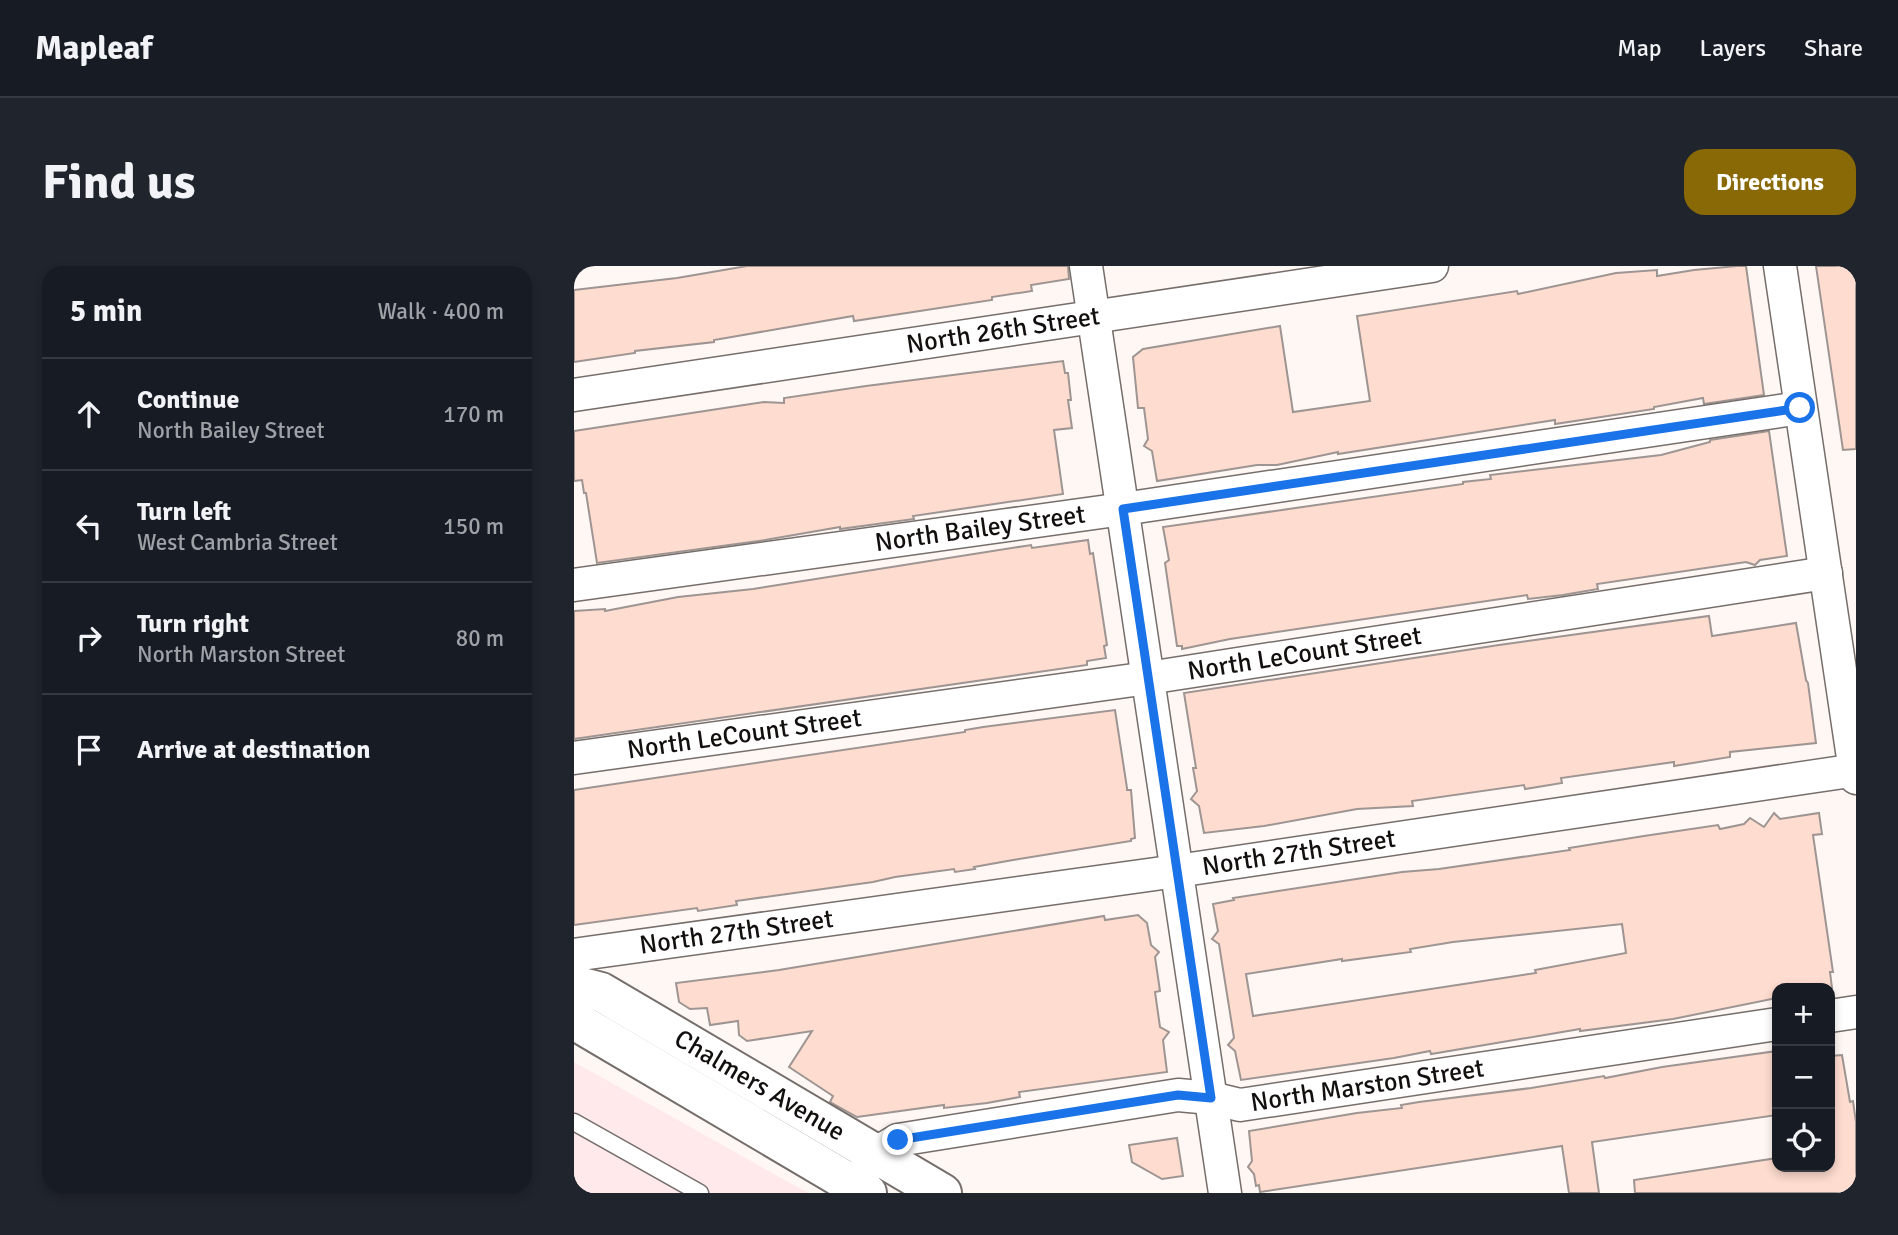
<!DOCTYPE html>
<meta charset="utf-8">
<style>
body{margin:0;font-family:Signika,sans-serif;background:#20242c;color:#f1f3f6}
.controls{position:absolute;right:21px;bottom:21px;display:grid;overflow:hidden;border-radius:14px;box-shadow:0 4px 10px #0003}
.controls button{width:63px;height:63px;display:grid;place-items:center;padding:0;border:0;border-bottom:2px solid #363941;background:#171b24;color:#f1f3f6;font:35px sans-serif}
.stop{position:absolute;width:21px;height:21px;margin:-16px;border:5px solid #1a73e8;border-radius:50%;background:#fff}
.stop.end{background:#1a73e8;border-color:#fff;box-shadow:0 2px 7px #0008}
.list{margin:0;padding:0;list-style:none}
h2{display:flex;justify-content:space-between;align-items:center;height:91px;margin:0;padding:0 28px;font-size:30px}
h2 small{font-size:23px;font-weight:400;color:#9ea1a6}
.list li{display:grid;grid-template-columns:46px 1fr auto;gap:21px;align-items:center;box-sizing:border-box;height:112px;padding:0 28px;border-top:2px solid #363941}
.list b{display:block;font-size:26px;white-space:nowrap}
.list p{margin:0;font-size:23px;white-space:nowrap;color:#9ea1a6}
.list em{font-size:23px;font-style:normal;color:#9ea1a6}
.icon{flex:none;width:38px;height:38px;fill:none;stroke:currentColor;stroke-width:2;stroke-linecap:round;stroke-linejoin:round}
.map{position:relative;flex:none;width:1282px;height:927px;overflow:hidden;border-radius:21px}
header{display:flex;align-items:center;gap:42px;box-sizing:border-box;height:98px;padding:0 35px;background:#171b24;border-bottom:2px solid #363941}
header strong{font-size:33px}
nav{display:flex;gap:38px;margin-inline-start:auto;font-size:24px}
.intro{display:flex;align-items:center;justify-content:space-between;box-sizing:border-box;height:168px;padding:0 42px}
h1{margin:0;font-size:49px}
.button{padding:18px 32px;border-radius:21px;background:#896806;color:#fff;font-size:24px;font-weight:700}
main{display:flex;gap:42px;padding:0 42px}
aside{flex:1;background:#171b24;border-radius:21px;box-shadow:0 4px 10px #0003}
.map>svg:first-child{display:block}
.industrial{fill:#ffe9eb}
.building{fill:#fedccf;stroke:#9e9592;stroke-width:2;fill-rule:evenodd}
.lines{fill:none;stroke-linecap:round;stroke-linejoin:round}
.service-casing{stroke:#766e6a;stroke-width:19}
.minor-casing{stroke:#766e6a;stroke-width:35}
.tertiary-casing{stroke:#766e6a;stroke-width:42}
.service{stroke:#fff;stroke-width:16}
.minor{stroke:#fff;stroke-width:32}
.tertiary{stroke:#fff;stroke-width:38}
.route{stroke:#1a73e8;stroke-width:9}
.labels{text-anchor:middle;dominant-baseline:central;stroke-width:7;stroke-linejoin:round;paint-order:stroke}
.street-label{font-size:26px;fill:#120f0e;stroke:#fef7f4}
</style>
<header>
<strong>Mapleaf</strong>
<nav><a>Map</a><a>Layers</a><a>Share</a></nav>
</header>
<div class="intro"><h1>Find us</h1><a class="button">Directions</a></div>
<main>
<aside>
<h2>5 min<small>Walk · 400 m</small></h2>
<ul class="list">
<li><svg class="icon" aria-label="ahead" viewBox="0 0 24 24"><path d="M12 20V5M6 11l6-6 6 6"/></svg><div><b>Continue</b><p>North Bailey Street</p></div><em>170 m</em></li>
<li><svg class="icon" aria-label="left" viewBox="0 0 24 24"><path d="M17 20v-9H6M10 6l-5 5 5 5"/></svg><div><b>Turn left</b><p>West Cambria Street</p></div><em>150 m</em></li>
<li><svg class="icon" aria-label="right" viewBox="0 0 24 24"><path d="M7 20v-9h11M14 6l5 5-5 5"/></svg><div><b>Turn right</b><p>North Marston Street</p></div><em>80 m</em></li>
<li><svg class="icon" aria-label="arrive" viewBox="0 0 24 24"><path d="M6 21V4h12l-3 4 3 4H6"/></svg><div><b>Arrive at destination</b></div></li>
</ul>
</aside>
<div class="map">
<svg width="1282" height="927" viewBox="0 0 1282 927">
<rect width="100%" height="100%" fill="#fef7f4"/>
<polygon class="industrial" points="0,796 234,927 0,927"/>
<g class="building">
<polygon points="173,0 494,0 495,13 457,19 458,25 418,31 418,34 280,55 279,50 140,74 140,76 61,85 61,87 0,96 0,24 103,12"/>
<polygon points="1163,0 1172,0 1190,129 1130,138 1129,132 1080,141 1080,143 981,158 981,154 764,188 764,186 703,199 683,199 583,215 578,185 570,180 574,173 570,142 564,142 559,91 569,83 706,60 719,146 796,135 783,50 943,25 944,28 1042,7 1083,4 1083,10 1120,4"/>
<polygon points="1242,0 1282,0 1282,183 1269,184"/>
<polygon points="489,95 491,107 494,107 497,134 494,134 498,162 480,164 489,228 339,250 340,253 266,263 266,261 191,274 23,297 12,227 10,227 8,214 0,215 0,165 170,139 190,136 210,137 210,132 292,120"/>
<polygon points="1195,165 1213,290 1186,294 1181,299 1172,296 1023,318 1024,323 989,329 954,333 953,329 656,373 608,383 608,380 603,380 591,297 595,294 589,261 889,218 889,216 917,213 916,209 1087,189 1136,176 1136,174"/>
<polygon points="514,274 516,288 519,287 533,379 530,380 532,392 513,395 513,399 0,473 0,345 31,343 31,345 104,331 179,323 457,279 458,282"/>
<polygon points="1135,350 1138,370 1222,357 1232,414 1234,417 1242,477 1156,486 1156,491 1100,500 1100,496 987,512 988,517 951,523 950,519 838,535 839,540 783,543 690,560 630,567 625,540 617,533 623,525 619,502 622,502 610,427 925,379"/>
<polygon points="541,444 553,522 553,524 557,524 561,572 557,573 557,575 439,594 400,601 401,603 381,606 380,603 321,611 299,616 162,635 163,639 124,645 123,642 0,659 0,524 391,466 391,464 409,461"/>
<path d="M1200,547L1206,553L1245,547L1248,568L1239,569L1259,706H1256L1258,722H1203V732L1099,753L1006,765V763L857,788L856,785L820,792L667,814L661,785L654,779L660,772L645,678L638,673L644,665L639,638L660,634L659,632L828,606L865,603L996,584L995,582L1070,570L1144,559L1146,563L1170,558L1176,552L1190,561ZM1048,658L1052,687L961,704L962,707L679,750L672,708L768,693V695L837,686L836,683L879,676Z"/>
<polygon points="564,649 573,657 577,679 585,686 581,691 586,725 581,726 586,761 595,766 589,774 593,806 445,826 446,831 413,837 370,842 370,839 283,851 256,836 259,830 215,801 238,765 173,775 165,769 164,755 136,759 133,742 116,743 105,736 102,717 205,704 530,650 531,654"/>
<polygon points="1203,785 1203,849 1018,876 1025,927 995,927 988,880 686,926 685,919 682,920 680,908 674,901 678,895 675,865 783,847 828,842 827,839 845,836 957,822 1030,810 1031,812 1088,801"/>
<polygon points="1268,789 1276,836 1279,835 1282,856 1282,927 1061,927 1060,914 1203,892 1203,901 1256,901 1256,790"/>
<polygon points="603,872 609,910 588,913 558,896 555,879"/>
</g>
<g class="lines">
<g class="service-casing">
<polyline id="service" points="0,856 126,927"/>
</g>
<g class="minor-casing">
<g id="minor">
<polyline points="512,0 651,927"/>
<polyline points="1206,0 1282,512"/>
<path id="s1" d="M0,129L858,0"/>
<path id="s2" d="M0,319L549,243L1226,142"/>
<path id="s3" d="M0,492L574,412L1252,307"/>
<path id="s4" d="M0,689L603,605L1282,504"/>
<polyline points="1256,750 1282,746"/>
<path id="s5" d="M291,905L301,888L324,874L604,829L637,832L666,839L1203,758"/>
</g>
</g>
<g class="tertiary-casing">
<g id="tertiary">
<path id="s6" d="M0,719L27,726L368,927"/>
<polyline points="0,754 293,927"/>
</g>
</g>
<use href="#service" class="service"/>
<use href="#minor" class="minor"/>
<use href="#tertiary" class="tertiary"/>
</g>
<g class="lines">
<polyline class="route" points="324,874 604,829 637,832 549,243 1226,142"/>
</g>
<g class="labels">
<g class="street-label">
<text stroke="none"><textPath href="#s1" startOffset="434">North 26th Street</textPath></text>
<text stroke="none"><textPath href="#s2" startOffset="410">North Bailey Street</textPath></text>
<text stroke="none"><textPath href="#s3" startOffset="738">North LeCount Street</textPath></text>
<text stroke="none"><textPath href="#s3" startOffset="172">North LeCount Street</textPath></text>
<text stroke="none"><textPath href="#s4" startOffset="732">North 27th Street</textPath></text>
<text stroke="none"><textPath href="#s4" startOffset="164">North 27th Street</textPath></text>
<text stroke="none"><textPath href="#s6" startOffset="212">Chalmers Avenue</textPath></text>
<text stroke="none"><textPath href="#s5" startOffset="522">North Marston Street</textPath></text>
</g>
</g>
</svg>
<div class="controls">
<button>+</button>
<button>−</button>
<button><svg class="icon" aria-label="locate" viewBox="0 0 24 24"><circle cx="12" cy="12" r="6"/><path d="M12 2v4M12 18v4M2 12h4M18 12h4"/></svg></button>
</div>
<div class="stop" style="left:1226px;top:142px"></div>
<div class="stop end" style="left:324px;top:874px"></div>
</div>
</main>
